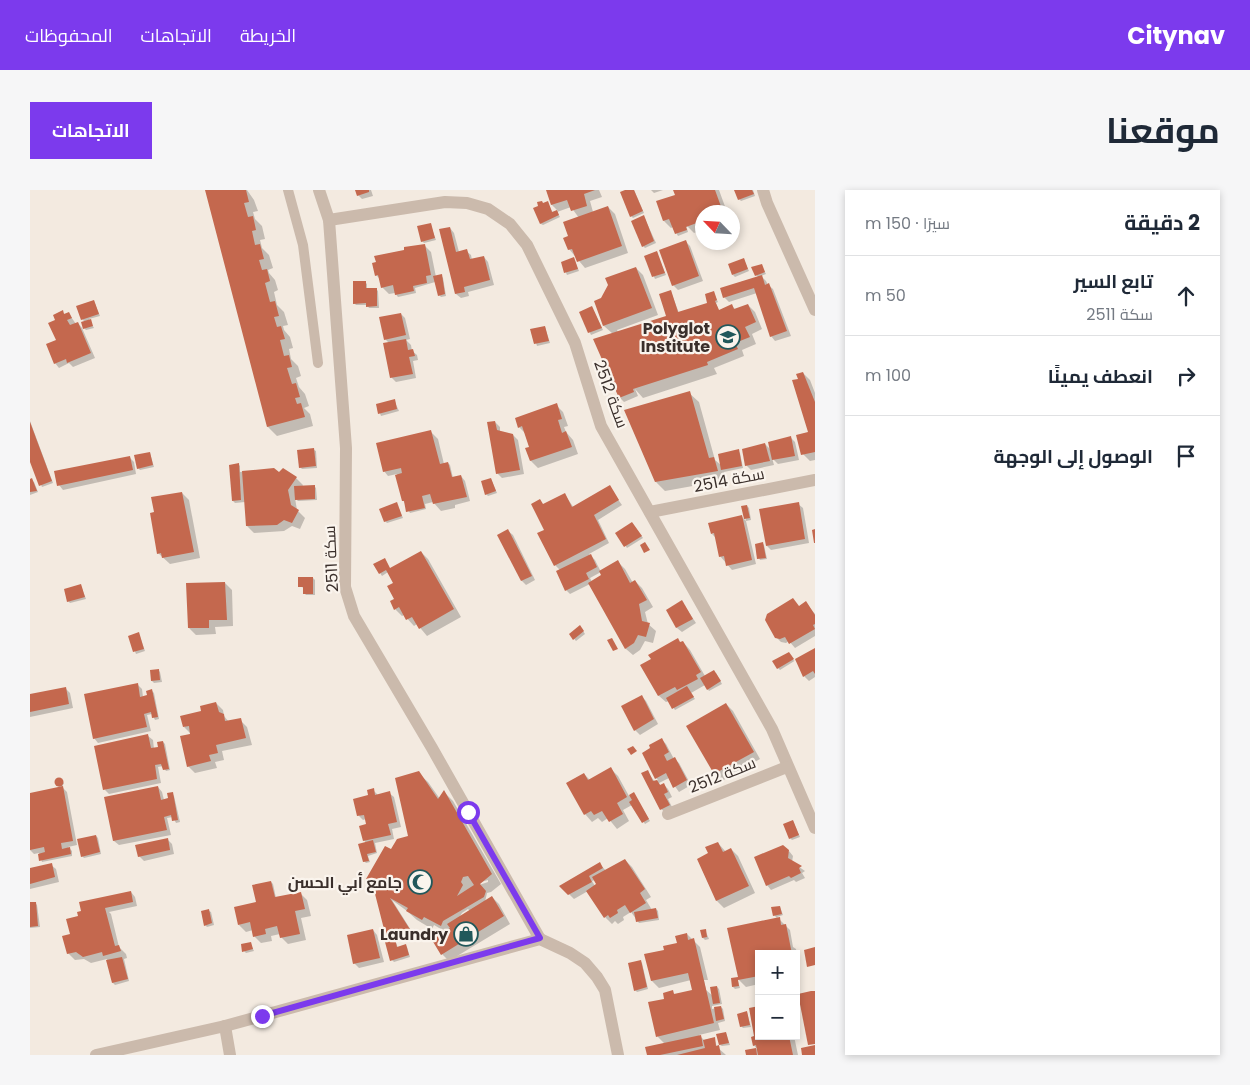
<!DOCTYPE html>
<html lang="ar">
<meta charset="utf-8">
<style>
body{margin:0;font-family:Poppins,Cairo,sans-serif;background:#f6f6f7;color:#1f2937;direction:rtl}
.controls{position:absolute;right:15px;bottom:15px;display:grid;overflow:hidden;border-radius:0px;box-shadow:0 2px 8px #0003}
.controls button{width:45px;height:45px;display:grid;place-items:center;padding:0;border:0;border-bottom:1px solid #e0e1e3;background:#fff;color:#1f2937;font:25px sans-serif}
.compass{position:absolute;left:665px;top:15px;width:45px;height:45px;border-radius:50%;background:#fff;box-shadow:0 2px 8px #0003;rotate:295deg}
.stop{position:absolute;width:15px;height:15px;margin:-11px;border:4px solid #7c3aed;border-radius:50%;background:#fff}
.stop.end{background:#7c3aed;border-color:#fff;box-shadow:0 1px 5px #0008}
.list{margin:0;padding:0;list-style:none}
h2{display:flex;justify-content:space-between;align-items:center;height:65px;margin:0;padding:0 20px;font-size:21px}
h2 small{font-size:16px;font-weight:400;color:#747a83}
.list li{display:grid;grid-template-columns:32px 1fr auto;gap:15px;align-items:center;box-sizing:border-box;height:80px;padding:0 20px;border-top:1px solid #e0e1e3}
.list b{display:block;font-size:19px;white-space:nowrap}
.list p{margin:0;font-size:16px;white-space:nowrap;color:#747a83}
.list em{font-size:16px;font-style:normal;color:#747a83}
.icon{flex:none;width:28px;height:28px;fill:none;stroke:currentColor;stroke-width:2;stroke-linecap:round;stroke-linejoin:round}
.map{position:relative;flex:none;width:785px;height:865px;overflow:hidden;direction:ltr;border-radius:0px}
header{display:flex;align-items:center;gap:30px;box-sizing:border-box;height:70px;padding:0 25px;background:#7c3aed;color:#fff}
header strong{font-size:24px}
nav{display:flex;gap:28px;margin-inline-start:auto;font-size:18px}
.intro{display:flex;align-items:center;justify-content:space-between;box-sizing:border-box;height:120px;padding:0 30px}
h1{margin:0;font-size:35px}
.button{padding:12px 22px;border-radius:0px;background:#7c3aed;color:#fff;font-size:18px;font-weight:700}
main{display:flex;gap:30px;padding:0 30px}
aside{flex:1;background:#fff;border-radius:0px;box-shadow:0 2px 8px #0003}
.map>svg:first-child{display:block}
.shadow{fill:#0003;fill-rule:evenodd}
.building{fill:#c4684e;fill-rule:evenodd}
.lines{fill:none;stroke-linecap:round;stroke-linejoin:round}
.service{stroke:#cbbaac;stroke-width:10}
.minor{stroke:#cbbaac;stroke-width:12}
.route{stroke:#7c3aed;stroke-width:6}
.labels{text-anchor:middle;dominant-baseline:central;stroke-width:4.5;stroke-linejoin:round;paint-order:stroke}
.poi-label{font-size:16px;font-weight:bold;fill:#3a2f2b;stroke:#faf4ed;text-anchor:end}
.street-label{font-size:16px;fill:#3a2f2b;stroke:#faf4ed}
</style>
<header>
<strong>Citynav</strong>
<nav><a>الخريطة</a><a>الاتجاهات</a><a>المحفوظات</a></nav>
</header>
<div class="intro"><h1>موقعنا</h1><a class="button">الاتجاهات</a></div>
<main>
<aside>
<h2>2 دقيقة<small>سيرًا · 150 m</small></h2>
<ul class="list">
<li><svg class="icon" aria-label="ahead" viewBox="0 0 24 24"><path d="M12 20V5M6 11l6-6 6 6"/></svg><div><b>تابع السير</b><p>سكة 2511</p></div><em>50 m</em></li>
<li><svg class="icon" aria-label="right" viewBox="0 0 24 24"><path d="M7 20v-9h11M14 6l5 5-5 5"/></svg><div><b>انعطف يمينًا</b></div><em>100 m</em></li>
<li><svg class="icon" aria-label="arrive" viewBox="0 0 24 24"><path d="M6 21V4h12l-3 4 3 4H6"/></svg><div><b>الوصول إلى الوجهة</b></div></li>
</ul>
</aside>
<div class="map">
<svg width="785" height="865" viewBox="0 0 785 865">
<rect width="100%" height="100%" fill="#f3eae0"/>
<g class="shadow">
<polygon points="176,0 217,0 224,10 228,21 223,22 225,29 232,36 235,49 230,50 232,58 239,65 243,78 238,80 239,83 245,90 248,100 244,102 247,115 254,122 258,135 253,136 254,140 260,147 263,158 259,159 261,169 268,176 271,186 266,188 269,197 275,204 279,216 274,218 280,224 283,236 247,246 238,237"/>
<polygon points="326,0 341,0 343,6 332,9 328,5"/>
<polygon points="517,0 569,0 572,7 560,11 563,22 578,17 585,24 598,63 555,78 539,59 549,28 541,17 527,22 530,27 513,35 511,34 514,14 519,15 523,23 528,21 522,15"/>
<polygon points="598,0 604,0 614,23 603,28 601,26"/>
<polygon points="621,0 633,0 624,3"/>
<polygon points="645,0 689,0 697,22 672,22 672,40 664,43 656,35 658,42 648,46 643,37 641,38 634,31 628,12 647,6"/>
<polygon points="708,0 723,0 725,6 711,11 709,9"/>
<polygon points="615,29 626,53 615,58 613,56"/>
<polygon points="400,34 406,50 394,53 392,51"/>
<polygon points="420,38 424,43 429,62 436,61 441,65 442,70 454,67 458,72 464,95 438,102 439,106 431,108 426,104 411,40"/>
<polygon points="656,52 660,56 673,91 648,100 643,95"/>
<polygon points="394,55 401,62 406,87 411,86 413,88 416,106 411,107 409,105 405,92 385,98 386,103 368,107 365,103 359,104 352,97 350,89 346,85 376,61"/>
<polygon points="626,62 636,85 625,89 615,66"/>
<polygon points="714,70 719,81 705,87 703,85"/>
<polygon points="545,71 549,81 537,85 532,73"/>
<polygon points="731,75 736,84 731,86 736,91 738,95 743,99 761,146 745,151 741,146 727,103 699,112 694,107 728,87 726,85"/>
<polygon points="606,78 613,85 628,125 587,140 588,142 637,127 641,102 649,123 679,114 683,102 688,112 686,113 689,121 702,116 706,120 718,115 725,122 732,139 722,144 726,154 712,160 714,166 684,178 687,184 613,208 605,199 608,206 594,212 590,208 583,144 574,136 565,112 572,109"/>
<polygon points="335,92 337,94 337,99 346,99 348,101 349,118 339,118 337,115 326,115 324,113"/>
<polygon points="64,111 70,126 59,129 64,138 56,140 54,138 55,132 52,129"/>
<polygon points="562,118 573,140 561,145 551,123"/>
<polygon points="32,122 36,125 39,124 46,134 48,133 52,138 65,168 43,177 39,173 29,178 25,173 27,151 26,131"/>
<polygon points="371,124 375,128 380,149 376,150 381,155 382,161 387,165 388,170 383,171 386,188 366,192 361,187 359,153 355,149"/>
<polygon points="515,137 520,153 507,156 502,140"/>
<polygon points="773,183 780,190 785,203 785,270 780,271 773,264 779,243"/>
<polygon points="659,203 669,212 685,270 692,276 708,261 710,263 713,278 694,282 696,290 635,301 626,292"/>
<polygon points="364,210 369,221 351,226 347,215"/>
<polygon points="526,215 533,222 538,236 534,237 536,242 543,250 548,264 508,278 501,271 501,258 496,244 489,237"/>
<polygon points="0,231 23,293 12,297 0,269"/>
<polygon points="465,232 470,237 470,242 483,245 488,250 494,284 472,288 467,283"/>
<polygon points="401,242 408,249 414,274 418,273 420,275 423,288 431,286 435,291 440,311 425,315 425,318 411,321 403,312 395,314 396,319 380,323 373,310 367,284 358,286 354,281"/>
<polygon points="761,248 765,252 769,270 748,274 742,268 744,275 721,280 716,275 735,254 741,260"/>
<polygon points="284,260 286,261 287,278 272,279 270,277"/>
<polygon points="120,263 124,277 110,280 108,278"/>
<polygon points="99,267 104,272 106,284 33,300 29,295"/>
<polygon points="208,274 210,276 210,282 244,279 250,284 266,288 273,295 272,297 284,296 286,298 287,310 268,311 265,308 267,320 275,328 270,339 262,336 254,341 224,343 217,336 215,312 205,313 203,311"/>
<polygon points="461,289 467,303 458,306 456,304"/>
<polygon points="0,290 4,292 8,302 0,305"/>
<path d="M579,297L592,315L568,330L579,353L559,364L565,370L571,382L588,372L595,379L603,393L605,391L612,398L623,417L615,422L618,434L626,441L623,453L615,451L610,460L603,465L596,459L560,394L540,404L536,400L530,380L525,375L516,340L514,315L535,305L544,318ZM571,382L573,386L562,392L560,388Z"/>
<polygon points="152,303 159,310 170,368 140,374 128,363"/>
<polygon points="367,314 373,328 357,333 355,331"/>
<polygon points="768,314 773,318 779,353 741,360 737,356"/>
<polygon points="717,316 719,318 721,330 716,331 726,374 702,380 690,366 687,349 682,344 712,327 716,331 713,317"/>
<polygon points="602,333 613,348 597,358 587,343"/>
<polygon points="478,341 483,345 505,390 496,395 492,391"/>
<polygon points="732,353 734,355 737,369 730,370 729,368"/>
<polygon points="391,362 398,369 431,427 397,446 387,434 384,436 374,425 372,426 365,419 364,393 358,382 352,386 345,375 360,379"/>
<polygon points="283,388 285,390 285,405 276,405 274,403 274,398 269,396"/>
<polygon points="195,393 202,400 203,436 185,437 186,444 166,445 159,438"/>
<polygon points="51,396 56,409 40,413 38,411"/>
<polygon points="652,412 666,433 652,442 647,438 637,420"/>
<polygon points="776,413 785,424 785,446 765,458 759,451 756,453 751,452 746,447 769,417"/>
<polygon points="552,439 555,444 546,451 540,444"/>
<polygon points="109,444 115,461 106,464 99,446"/>
<polygon points="653,452 660,460 675,486 686,483 692,494 679,501 675,495 661,503 665,509 645,520 639,511 636,512 629,506 612,476"/>
<polygon points="785,459 785,487 779,491 774,486 766,470 750,480 748,478 761,465 764,471"/>
<polygon points="128,480 130,482 132,492 124,493 122,491"/>
<polygon points="107,494 112,499 113,507 119,506 122,501 124,503 129,529 125,530 122,524 117,525 121,541 68,553 64,548"/>
<polygon points="35,498 40,503 43,518 0,527 0,505"/>
<polygon points="611,506 616,511 628,534 610,545 605,540"/>
<polygon points="186,513 193,520 194,526 199,532 210,530 217,537 222,555 192,561 194,570 185,572 187,578 165,583 158,576 162,545 154,537"/>
<polygon points="696,514 703,521 730,569 692,591 685,584 658,536"/>
<polygon points="118,546 123,550 124,559 129,558 133,552 135,554 140,580 136,581 133,576 128,577 131,593 79,604 75,600"/>
<polygon points="632,550 636,554 644,569 649,573 661,595 649,602 639,588 629,593 631,596 634,595 638,599 642,607 638,609 643,619 636,623 631,619 617,581 625,592 628,590 626,588"/>
<polygon points="581,579 588,586 599,606 603,604 605,606 620,631 615,634 602,615 593,620 599,631 587,639 578,628 572,632 568,628 562,632 555,624 554,584 560,590"/>
<path d="M388,583L398,592L410,609L414,602L423,611L471,694L461,702L457,703L455,712L462,707L469,714L480,734L419,771L412,764L416,742L404,735L402,739L387,730L377,721L362,710L384,745L365,750L368,758L375,755L377,757L380,767L364,772L362,770V751L357,747L345,702L339,696L361,661L379,646ZM458,690V692L446,696L444,694ZM438,719L440,721L429,728L432,723Z"/>
<polygon points="27,589 34,593 32,597 37,602 47,655 38,657 42,661 42,666 12,672 9,663 4,664 0,660 0,604 30,598 26,594 25,591"/>
<polygon points="128,597 132,602 134,610 139,609 142,604 144,606 150,632 146,633 143,627 137,628 141,645 89,655 84,651 75,608"/>
<polygon points="343,600 348,605 359,603 364,607 371,637 362,639 364,649 345,653 347,663 338,666 340,672 336,673 334,671 336,653 334,650 338,635 336,629 333,630 329,626"/>
<polygon points="763,631 770,647 762,650 760,648"/>
<polygon points="66,646 68,648 71,664 54,668 52,666"/>
<polygon points="137,649 142,654 144,664 114,671 109,666"/>
<polygon points="688,653 696,662 701,659 708,666 725,703 694,718 687,711 668,670 680,664"/>
<polygon points="759,661 763,666 762,672 775,681 772,683 775,688 766,692 764,690 741,700 737,695"/>
<path d="M595,670L602,677L621,707L616,710L622,720L626,719L628,721L629,730L609,733L601,722L593,727L594,730L588,734L585,731L582,734L575,727L558,701L544,709L531,696L570,674L576,681ZM565,690L568,694L565,696L562,691Z"/>
<polygon points="21,675 26,679 29,692 0,699 0,679"/>
<polygon points="241,692 243,694 246,708 270,703 277,710 281,726 271,728 276,750 258,754 251,747 250,744 241,746 242,751 231,753 224,746 223,740 216,742 209,735"/>
<polygon points="101,702 105,707 107,716 79,722 81,724 89,757 96,764 97,768 94,769 99,791 85,795 83,793 77,769 61,773 54,769 45,770 38,763 41,745 50,727"/>
<polygon points="0,713 5,713 7,715 10,737 0,738"/>
<polygon points="750,717 753,725 747,727 760,740 763,757 766,759 770,778 766,779 766,764 729,764 729,794 716,797 709,790 699,739 748,729 744,725"/>
<polygon points="179,721 181,722 184,735 177,737 175,735"/>
<polygon points="343,740 347,745 354,772 329,778 324,773"/>
<polygon points="675,740 679,749 675,750 673,748"/>
<polygon points="657,744 670,757 678,790 674,790 676,800 683,806 687,797 689,799 692,814 682,816 682,819 691,817 693,819 695,831 688,833 690,840 669,845 674,850 684,848 687,857 696,865 701,865 618,865 635,854 628,847 636,809 642,802 646,805 664,801 661,790 629,798 622,791 616,765 636,761 649,754"/>
<polygon points="220,753 224,761 216,763 214,761"/>
<polygon points="610,771 612,773 618,799 607,802 605,800"/>
<polygon points="707,788 710,798 705,799 703,797"/>
<polygon points="717,823 721,837 713,838 711,836"/>
<polygon points="696,843 700,855 692,856 690,855"/>
<polygon points="729,846 764,846 768,865 717,865 716,861 727,859 724,855"/>
</g>
<g class="building">
<polygon points="175,0 216,0 219,12 214,13 218,27 223,26 226,40 222,41 225,55 230,54 234,69 229,70 232,80 237,79 240,91 235,93 240,112 245,111 249,126 244,127 247,137 251,136 255,149 250,150 254,166 259,165 262,177 257,178 262,194 266,193 270,207 265,208 267,214 271,213 275,227 237,237"/>
<polygon points="325,0 339,0 339,2 327,6"/>
<polygon points="516,0 565,0 554,4 557,16 541,21 537,10 521,15"/>
<polygon points="595,0 604,0 613,21 600,27 590,2"/>
<polygon points="643,0 685,0 693,22 672,22 672,31 656,37 657,40 645,44 639,29 633,31 626,11 645,5"/>
<polygon points="704,0 722,0 724,4 708,10"/>
<polygon points="512,11 513,13 518,11 522,22 527,20 529,25 510,34 503,18 508,16 507,12"/>
<polygon points="578,16 592,56 547,72 542,59 538,60 533,48 538,46 533,32"/>
<polygon points="614,25 624,51 612,57 601,31"/>
<polygon points="401,33 405,48 391,52 387,36"/>
<polygon points="420,37 426,62 437,59 440,69 454,66 460,90 434,97 435,102 425,104 409,39"/>
<polygon points="656,50 669,86 642,96 629,60"/>
<polygon points="395,54 401,85 396,86 397,93 383,96 384,101 365,105 363,95 351,98 348,85 345,86 342,73 346,72 344,66 374,60 374,57"/>
<polygon points="627,61 635,83 622,87 614,66"/>
<polygon points="544,67 548,79 534,83 531,72"/>
<polygon points="714,68 718,79 702,85 698,74"/>
<polygon points="732,74 735,82 725,86 721,77"/>
<polygon points="606,77 622,118 573,136 564,111 571,108 578,95 575,88"/>
<polygon points="412,84 415,104 408,106 403,86"/>
<polygon points="732,85 735,95 739,93 757,141 740,147 724,98 693,108 690,98"/>
<polygon points="323,91 336,91 336,98 347,98 347,116 336,117 336,113 323,114"/>
<polygon points="641,100 648,122 677,113 675,104 684,101 687,110 685,111 689,120 702,114 704,119 718,114 726,132 715,137 720,147 705,153 708,159 677,172 678,175 603,199 604,202 589,208 563,149 636,126 629,104"/>
<polygon points="64,110 69,124 51,130 46,116"/>
<polygon points="562,116 572,138 558,143 549,122"/>
<polygon points="33,120 34,124 39,122 42,128 37,130 40,135 48,132 61,163 37,173 36,169 24,174 16,154 26,150 18,133 25,130 23,125"/>
<polygon points="371,123 376,145 354,150 349,127"/>
<polygon points="61,129 63,136 53,139 51,132"/>
<polygon points="515,136 519,151 504,154 500,139"/>
<polygon points="376,149 378,160 383,159 385,166 379,167 383,184 360,188 353,153"/>
<polygon points="773,182 785,212 785,262 771,265 766,245 778,242 762,190 768,189 766,184"/>
<polygon points="660,201 679,268 684,267 688,281 625,292 594,220"/>
<polygon points="365,209 367,219 348,224 346,214"/>
<polygon points="527,213 532,229 528,230 532,243 536,241 542,257 500,271 495,258 499,257 492,236 488,238 485,228"/>
<polygon points="465,231 467,240 483,244 490,280 466,284 457,232"/>
<polygon points="0,232 22,291 9,296 0,272"/>
<polygon points="401,240 410,274 418,272 422,287 431,285 437,307 403,314 400,304 392,306 395,318 376,322 374,311 372,311 365,285 372,283 371,278 353,282 346,253"/>
<polygon points="761,246 765,266 742,270 738,252"/>
<polygon points="735,253 740,271 715,276 712,259"/>
<polygon points="284,258 286,276 269,278 267,260"/>
<polygon points="709,259 712,276 691,280 688,264"/>
<polygon points="120,262 123,275 107,279 104,265"/>
<polygon points="100,266 103,280 27,296 24,281"/>
<polygon points="209,273 211,310 202,311 199,275"/>
<polygon points="244,278 249,282 253,278 267,287 258,300 261,315 269,320 262,333 254,330 247,335 216,336 212,281"/>
<polygon points="2,288 7,301 0,302 0,289"/>
<polygon points="461,288 466,301 455,305 451,291"/>
<polygon points="285,295 285,309 265,310 264,296"/>
<polygon points="580,295 589,310 564,325 576,349 524,376 507,343 514,340 501,314 510,309 513,314 535,303 542,317"/>
<polygon points="152,302 164,362 132,368 131,363 127,364 120,323 124,322 121,307"/>
<polygon points="367,312 372,326 354,332 349,319"/>
<polygon points="769,312 775,349 736,356 729,319"/>
<polygon points="717,315 720,328 714,329 711,316"/>
<polygon points="712,325 722,370 696,376 694,366 689,367 684,343 681,344 678,333"/>
<polygon points="602,332 612,346 594,357 585,343"/>
<polygon points="478,339 502,386 491,391 467,345"/>
<polygon points="785,339 785,353 784,353 782,340"/>
<polygon points="615,352 620,360 614,363 610,355"/>
<polygon points="733,352 736,368 727,369 725,354"/>
<polygon points="391,361 424,419 389,439 382,427 376,430 369,417 364,420 360,411 364,409 357,396 363,393 356,380 349,384 343,374 355,368 360,378"/>
<polygon points="561,364 567,377 556,383 559,389 535,401 526,381"/>
<polygon points="588,370 600,393 605,390 617,410 609,414 612,431 620,433 616,447 608,445 604,453 595,459 558,393 571,385 569,381"/>
<polygon points="268,387 283,387 283,404 273,404 273,397 268,397"/>
<polygon points="195,392 197,430 179,430 179,438 158,438 156,393"/>
<polygon points="51,394 55,407 37,412 34,399"/>
<polygon points="763,408 769,416 776,411 785,425 785,434 783,435 785,439 759,454 755,447 750,449 745,448 735,430 737,424"/>
<polygon points="652,410 663,429 646,438 636,420"/>
<polygon points="550,435 554,441 543,450 539,444"/>
<polygon points="109,442 114,459 103,462 98,446"/>
<polygon points="582,448 588,459 583,461 577,450"/>
<polygon points="648,448 650,452 653,451 671,482 666,485 668,489 647,500 645,497 628,506 610,475 621,469 618,465"/>
<polygon points="785,458 785,484 783,481 773,487 765,469"/>
<polygon points="759,462 764,469 747,479 742,471"/>
<polygon points="129,479 130,490 121,491 120,480"/>
<polygon points="684,480 691,491 677,500 670,488"/>
<polygon points="108,493 110,507 117,505 116,501 122,499 128,527 122,528 121,522 114,524 117,537 63,549 54,504"/>
<polygon points="657,496 664,507 642,519 636,508"/>
<polygon points="36,497 39,514 0,522 0,504"/>
<polygon points="612,505 624,529 604,541 591,516"/>
<polygon points="186,512 189,522 194,524 195,531 211,528 216,548 186,555 188,563 179,565 181,571 157,577 150,546 160,544 159,536 153,537 150,526 171,521 170,516"/>
<polygon points="696,513 724,562 684,584 656,536"/>
<polygon points="118,544 121,558 128,557 127,552 133,551 139,579 133,580 131,574 125,575 127,589 73,600 64,556"/>
<polygon points="632,548 639,562 634,565 637,571 645,567 657,590 643,598 636,583 625,589 612,563 620,558 619,555"/>
<polygon points="603,556 607,561 601,565 597,559"/>
<polygon points="581,577 597,607 587,613 593,624 579,632 572,621 564,625 561,621 554,625 536,593 554,583 558,590"/>
<polygon points="618,580 623,591 627,590 630,595 634,593 638,602 634,604 640,615 630,620 611,583"/>
<path d="M389,581L408,609L414,600L462,684L450,694L456,701L454,707L413,731L411,736L394,727L392,730L376,721L378,718L360,708L381,741L356,747L344,700L338,697L336,689L355,656L361,659L367,649L378,646L365,588ZM438,686L444,695L427,706L433,695L431,692L433,687Z"/>
<circle cx="29" cy="592" r="4.5"/>
<polygon points="33,596 43,651 31,653 32,659 40,657 41,664 9,671 8,664 15,662 14,657 0,660 0,603"/>
<polygon points="128,596 131,610 138,608 137,603 143,602 148,630 142,631 141,625 134,627 137,640 83,651 74,607"/>
<polygon points="344,598 345,605 360,601 367,632 358,634 361,645 333,651 329,636 336,634 334,625 327,626 323,609 338,605 337,600"/>
<polygon points="604,602 619,629 612,633 599,612 602,610 599,605"/>
<polygon points="763,630 769,645 759,649 753,634"/>
<polygon points="66,645 70,662 51,667 47,649"/>
<polygon points="138,648 140,660 108,667 105,655"/>
<polygon points="343,650 346,662 337,664 339,671 333,672 328,654"/>
<polygon points="688,652 693,662 701,658 719,696 686,711 667,669 678,663 675,657"/>
<polygon points="753,655 759,660 758,668 772,676 769,678 771,683 761,688 759,686 736,696 724,667"/>
<polygon points="595,669 615,699 610,703 616,713 600,723 595,715 587,720 588,723 580,728 578,725 574,728 556,701 566,694 562,687"/>
<polygon points="570,672 573,678 559,686 562,692 538,705 529,696"/>
<polygon points="22,673 25,687 0,694 0,678"/>
<polygon points="241,691 245,707 271,702 275,719 265,721 270,744 250,748 247,736 235,739 236,744 223,747 220,732 208,735 204,717 226,712 222,695"/>
<polygon points="101,701 103,712 75,718 85,756 89,755 91,761 73,766 72,762 53,767 46,762 37,764 32,746 40,744 36,729 48,726 47,722 51,721 49,712"/>
<polygon points="462,706 474,726 411,765 402,750 420,738 417,734"/>
<polygon points="0,712 6,712 8,736 0,737"/>
<polygon points="750,716 752,724 743,726 741,717"/>
<polygon points="626,718 628,728 606,732 604,722"/>
<polygon points="179,719 182,733 174,736 171,721"/>
<polygon points="750,727 751,735 756,734 762,764 729,764 729,786 708,790 709,796 702,797 701,788 708,787 697,738"/>
<polygon points="343,739 350,768 323,774 317,745"/>
<polygon points="676,739 677,747 672,748 670,740"/>
<polygon points="657,743 658,750 664,748 684,833 626,847 618,812 634,809 633,803 643,800 644,804 662,800 658,783 621,791 614,764 634,760 633,756 647,753 645,746"/>
<polygon points="365,749 367,757 376,754 379,765 360,771 355,752"/>
<polygon points="221,752 223,759 212,762 211,754"/>
<polygon points="785,757 785,775 777,777 774,760"/>
<polygon points="92,767 98,789 82,793 76,770"/>
<polygon points="611,770 617,797 604,801 598,773"/>
<polygon points="687,796 690,813 683,814 680,797"/>
<polygon points="781,801 785,801 785,854 778,855 768,804"/>
<polygon points="691,816 694,829 686,831 684,817"/>
<polygon points="729,816 729,846 759,846 763,865 728,865 726,855 723,856 721,847 724,846 719,818"/>
<polygon points="717,821 720,835 710,837 707,824"/>
<polygon points="696,842 699,853 689,855 691,865 647,865 675,858 673,850 685,847 686,856 689,855 686,844"/>
<polygon points="671,845 673,856 630,865 617,865 615,857"/>
<polygon points="785,855 785,865 772,865 771,858"/>
<polygon points="726,858 727,865 716,865 715,860"/>
</g>
<g class="lines">
<polyline class="service" points="258,0 273,55 288,173"/>
<g class="minor">
<polyline points="289,0 299,30 316,258 315,397 324,426 402,558 510,749"/>
<polyline points="733,0 737,13 785,120"/>
<polyline points="299,30 415,12 437,13 458,19 480,34 497,55 545,153 571,236 742,539 785,638"/>
<polyline points="620,322 785,290"/>
<polyline points="638,624 757,577"/>
<polyline points="195,836 200,865"/>
<polyline points="66,865 195,836 510,749 540,763 555,773 567,787 575,800 588,865"/>
</g>
</g>
<g class="lines">
<polyline class="route" points="232,826 510,748 438,622"/>
</g>
<defs>
<g id="university-ring" transform="scale(1.25)"><circle r="9.5" fill="#faf4ed" stroke="#21585b" stroke-width="1.5"/><path d="M0-5L7-2L0 1L-7-2ZM-4 1L0 2.5L4 1V4Q0 6-4 4Z" fill="#21585b"/></g>
<g id="mosque-ring" transform="scale(1.25)"><circle r="9.5" fill="#faf4ed" stroke="#21585b" stroke-width="1.5"/><path d="M3.5-4.9A6 6 0 1 0 3.5 4.9A5 5 0 1 1 3.5-4.9Z" fill="#21585b"/></g>
<g id="shop-ring" transform="scale(1.25)"><circle r="9.5" fill="#faf4ed" stroke="#21585b" stroke-width="1.5"/><path d="M-5-2.5h2.3a2.7 3.5 0 0 1 5.4 0H5L5.5 6h-11ZM-1.5-2.5h3a1.5 2.3 0 0 0-3 0Z" fill="#21585b"/></g>
</defs>
<g fill-rule="evenodd">
<use href="#university-ring" x="698" y="147"/>
<use href="#mosque-ring" x="390" y="692"/>
<use href="#shop-ring" x="436" y="744"/>
</g>
<g class="labels">
<g class="poi-label">
<text x="680" y="138">Polyglot<tspan x="680" dy="18">Institute</tspan></text>
<text x="372" y="692">جامع أبي الحسن</text>
<text x="418" y="744">Laundry</text>
</g>
<g class="street-label">
<text transform="translate(581 204) rotate(70)">سكة 2512</text>
<text transform="translate(699 290) rotate(-11)">سكة 2514</text>
<text transform="translate(301 369) rotate(-93)">سكة 2511</text>
<text transform="translate(692 585) rotate(-22)">سكة 2512</text>
</g>
</g>
</svg>
<div class="controls">
<button>+</button>
<button>−</button>
</div>
<svg class="compass" viewBox="-18 -18 36 36"><path d="M0-13l5 13h-10z" fill="#e53935"/><path d="M0 13l5-13h-10z" fill="#747a83"/></svg>
<div class="stop" style="left:438px;top:622px"></div>
<div class="stop end" style="left:232px;top:826px"></div>
</div>
</main>
